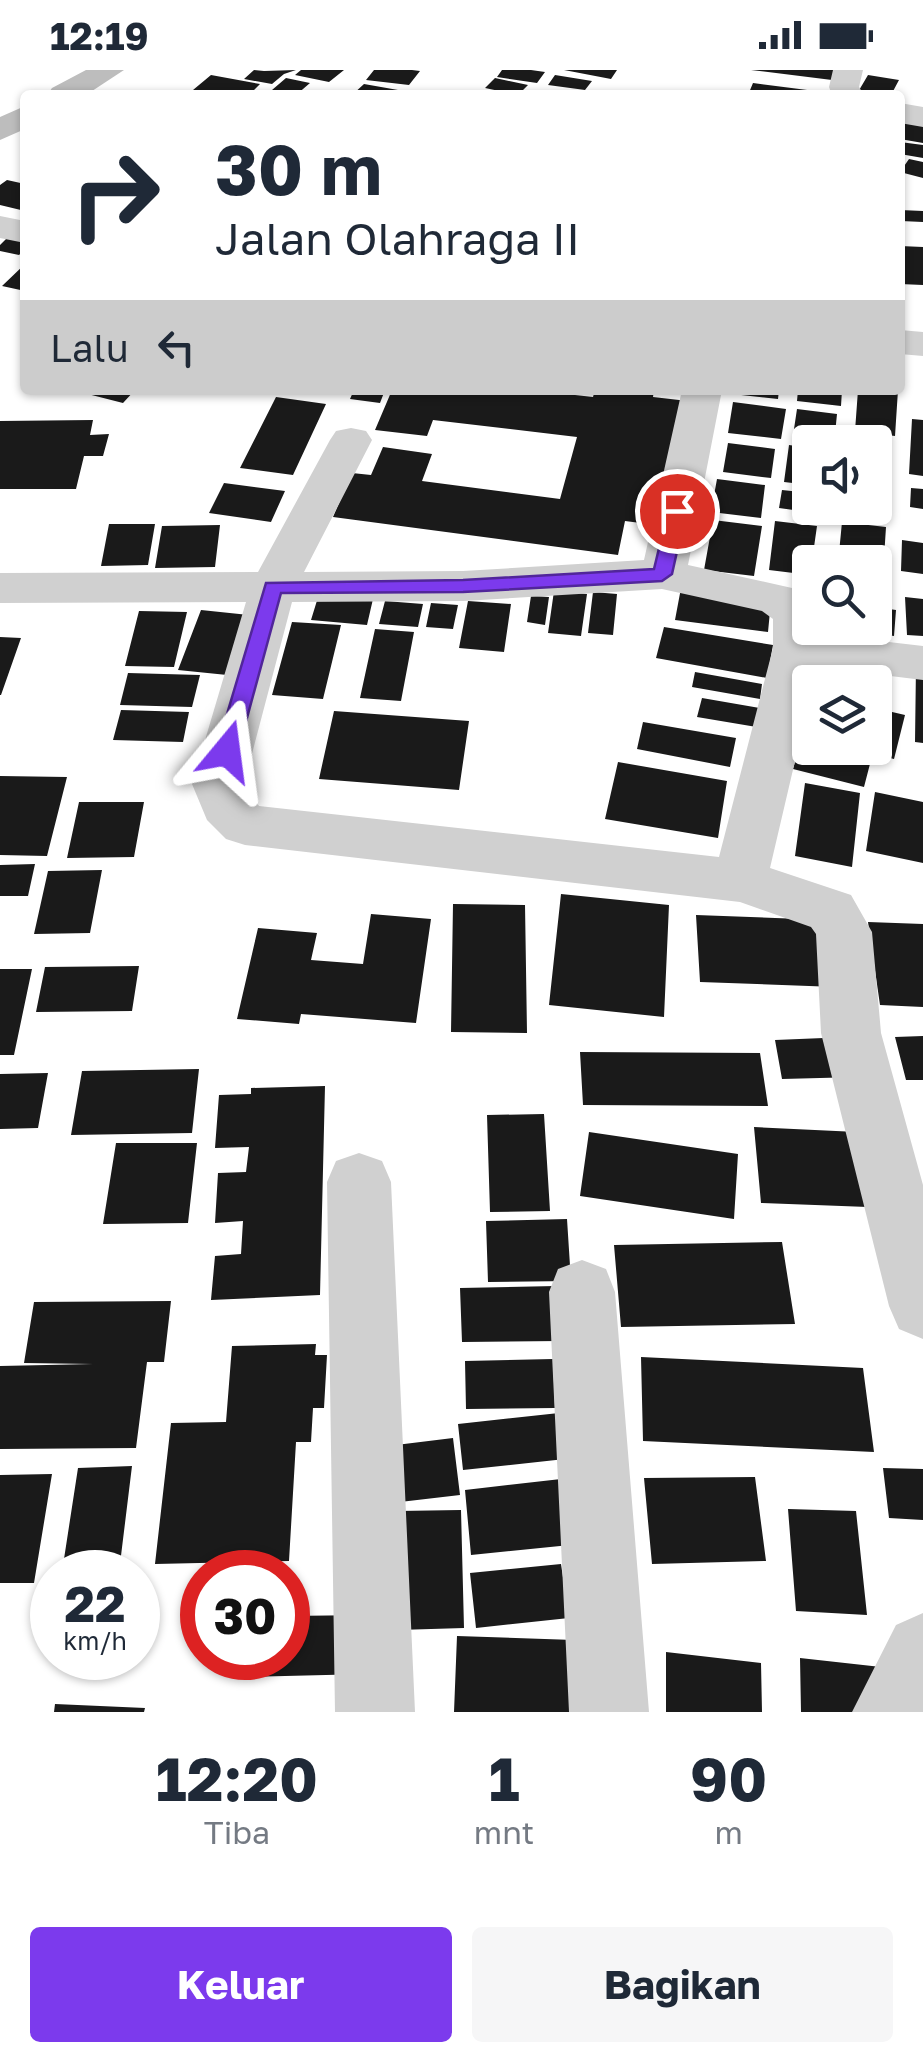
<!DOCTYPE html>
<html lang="id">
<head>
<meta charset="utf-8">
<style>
	:root { --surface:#fff; --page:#f6f6f7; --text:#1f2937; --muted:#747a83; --accent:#7c3aed }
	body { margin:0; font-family:"Golos Text",sans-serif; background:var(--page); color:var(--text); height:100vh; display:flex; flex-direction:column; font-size:38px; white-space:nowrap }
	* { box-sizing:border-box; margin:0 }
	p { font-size:32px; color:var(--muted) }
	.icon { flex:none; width:55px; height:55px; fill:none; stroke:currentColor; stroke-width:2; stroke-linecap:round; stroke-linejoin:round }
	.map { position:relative; height:1642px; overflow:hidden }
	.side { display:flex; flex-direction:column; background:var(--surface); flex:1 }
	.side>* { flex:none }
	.hud { position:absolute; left:20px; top:20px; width:885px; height:305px; border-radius:10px; box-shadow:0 2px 8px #0004; background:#fff; color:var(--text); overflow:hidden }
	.tools { position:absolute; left:792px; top:355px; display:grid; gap:20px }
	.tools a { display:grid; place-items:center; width:100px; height:100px; border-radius:10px; background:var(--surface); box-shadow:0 2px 8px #0004; font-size:50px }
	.speed { position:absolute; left:30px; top:1480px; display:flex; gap:20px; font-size:50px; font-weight:700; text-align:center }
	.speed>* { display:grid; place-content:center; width:130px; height:130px; border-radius:50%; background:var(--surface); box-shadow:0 2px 8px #0004; line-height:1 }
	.speed small { font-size:25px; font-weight:400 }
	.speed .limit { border:15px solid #d22; background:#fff; color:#111 }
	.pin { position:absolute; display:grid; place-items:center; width:85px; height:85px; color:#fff; margin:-42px; border:5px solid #fff; border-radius:50%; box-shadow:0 2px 10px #0007 }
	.me { position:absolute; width:110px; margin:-55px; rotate:16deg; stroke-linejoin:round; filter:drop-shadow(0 0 8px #0008) }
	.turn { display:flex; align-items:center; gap:35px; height:210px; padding:0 30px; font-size:45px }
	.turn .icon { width:130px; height:130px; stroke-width:2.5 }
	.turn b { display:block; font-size:70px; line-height:85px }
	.then { display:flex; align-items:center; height:95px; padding:0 30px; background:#0003; gap:20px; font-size:38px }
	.eta { display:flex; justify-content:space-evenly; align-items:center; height:170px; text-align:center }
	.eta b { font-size:60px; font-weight:700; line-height:70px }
	.button { display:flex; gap:20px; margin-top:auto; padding:20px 30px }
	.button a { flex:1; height:115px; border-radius:10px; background:var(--accent); color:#fff; font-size:40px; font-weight:700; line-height:115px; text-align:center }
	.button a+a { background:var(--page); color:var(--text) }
	.status { display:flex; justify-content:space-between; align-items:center; height:70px; padding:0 50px; background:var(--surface); direction:ltr }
	.status svg { height:28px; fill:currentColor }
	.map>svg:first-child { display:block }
</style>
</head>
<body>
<div class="status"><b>12:19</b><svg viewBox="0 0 49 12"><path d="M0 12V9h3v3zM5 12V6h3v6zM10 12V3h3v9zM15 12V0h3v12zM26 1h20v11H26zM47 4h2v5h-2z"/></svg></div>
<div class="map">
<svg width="923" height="1642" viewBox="0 0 923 1642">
	<rect width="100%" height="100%" fill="#fff"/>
	<path fill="#1a1a1a" d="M254,0L264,1L296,0L284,4L272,14L244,9Z
		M301,0H344L329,12L295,5Z
		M374,0H412L420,1L409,15L366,10Z
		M502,0H531L545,2L537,13L497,7Z
		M564,0H617L611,9Z
		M751,0H841L840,11Z
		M211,5L260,14L249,25H187Z
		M555,5L592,11L585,20L548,15Z
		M868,5L899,10L891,25L858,22Z
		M286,8L310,13L296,25L272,20Z
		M495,8L528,15L518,25L485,18Z
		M753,13L815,21L814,25H748Z
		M364,14L398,20L393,25H352Z
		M907,47L923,49V73L900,69Z
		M900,72L923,75V88L900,84Z
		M909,89L923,92V108L900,102Z
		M7,110L25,114V141L0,135V115Z
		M900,140L923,141V152L901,151Z
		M12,163L25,166V179L19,185L0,181V175Z
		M900,176L923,177V215L900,214Z
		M25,194V221L2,216Z
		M72,320H135L123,333Z
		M354,320H385L380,333L350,329Z
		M392,320H530L593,327L595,320H654L653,327L688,331L664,456L625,451L618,485L333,447L352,403L371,405L383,377L432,384L422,411L560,429L577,367L433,350L427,366L375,360Z
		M733,320H779L778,329L732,324Z
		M798,320H842L841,336L797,331Z
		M858,320H898L895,366L855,361Z
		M276,327L326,334L293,405L240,398Z
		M733,332L786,339L781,369L728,363Z
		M797,339L837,344L835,364L794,359Z
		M912,349L923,350V406L909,404Z
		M93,350L90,365L109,364L103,386H84L76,419H0V351Z
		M728,373L775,379L771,408L723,402Z
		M789,375L810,378V415L784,412Z
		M875,386L886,388L883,447L847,443V438H875Z
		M717,409L765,415L761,448L711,442Z
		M224,413L285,421L271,452L209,443Z
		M911,418L923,419V439L910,437Z
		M782,420L810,423V438H831L830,445L779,438Z
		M713,450L762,456L754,506L704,500Z
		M775,451L817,456L810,505L769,500Z
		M842,452L886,457L884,488L839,483Z
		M109,454H155L148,495L101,496Z
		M220,455L215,497L155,498L162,456Z
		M902,470L923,473V504L901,501Z
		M681,518L771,531L768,562L675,550Z
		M554,521L587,524L581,566L548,563Z
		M593,522L617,524L613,565L588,563Z
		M319,524L373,529L367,555L311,550Z
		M531,526L549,527L545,555L527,552Z
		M905,527L923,529V566L907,565Z
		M385,531L423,534L418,557L379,554Z
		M468,531L511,534L504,582L459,578Z
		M431,533L458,535L453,559L426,557Z
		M875,537L896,540L894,566L853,560L875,558Z
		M201,540L258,546L237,606L178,600Z
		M139,541L187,542L174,597L125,596Z
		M292,552L341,555L323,629L272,625Z
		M664,557L773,575L767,608L656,588Z
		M375,559L414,562L401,631L360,628Z
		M0,567L21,568L1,625H0Z
		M814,581L886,599L876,634L875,612H808Z
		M916,595L923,596V673L915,672Z
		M695,602L762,614L760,629L692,617Z
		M128,603L200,605L192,637L120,635Z
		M702,628L771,640L768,659L697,647Z
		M875,638L905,645L894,689L854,679L875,678Z
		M121,640L189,642L183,672L113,670Z
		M334,641L469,651L459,720L319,709Z
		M643,652L736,668L730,697L637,679Z
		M801,672L871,690L864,717L793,699Z
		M618,692L727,711L718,768L605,749Z
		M0,706L67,707L47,786L0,785Z
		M805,713L860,723L852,797L795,786Z
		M875,722L923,732V793L866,781Z
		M79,732H144L134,787L67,788Z
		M35,794L28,826H0V795Z
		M102,800L90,863L34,864L48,801Z
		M561,824L669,835L664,947L549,935Z
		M453,834L525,835L527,963L451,962Z
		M371,844L431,849L416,953L301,944L299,954L237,949L258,858L317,863L311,890L363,894Z
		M696,845L828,850L836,917L700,912Z
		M868,852L923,854V937L880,935Z
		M139,896L132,941L36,942L45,897Z
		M0,899H32L14,985H0Z
		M923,966V1010H906L895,967Z
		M848,967L858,1007L782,1009L775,970Z
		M580,982L760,983L768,1036L583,1035Z
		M199,999L192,1063L71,1065L82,1001Z
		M48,1003L38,1058L0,1059V1004Z
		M325,1016L320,1225L211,1230L215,1186L241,1184L243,1151L215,1153L218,1103L246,1102L249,1077L215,1078L219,1025L251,1024V1018Z
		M544,1044L550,1141L490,1142L487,1045Z
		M754,1057L857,1062L868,1137L761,1133Z
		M589,1062L738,1084L734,1149L580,1126Z
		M116,1073H197L188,1153L103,1154Z
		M567,1149L571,1211L488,1212L486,1151Z
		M782,1172L795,1254L621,1257L614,1175Z
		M556,1216L560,1271L462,1272L460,1218Z
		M171,1231L164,1292H147L136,1378L0,1379V1296L93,1294L24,1293L34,1232Z
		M316,1274L315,1285H327L324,1338H313L311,1372H296L289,1491L155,1494L171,1353L226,1352L232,1276Z
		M641,1287L863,1298L874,1382L643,1371Z
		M553,1289L555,1338L466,1339L465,1291Z
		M559,1343L565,1389L463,1400L458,1354Z
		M453,1368L460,1425L400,1432L396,1375Z
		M132,1396L119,1502H62L78,1398Z
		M883,1398L923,1399V1450L889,1448Z
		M52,1404L34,1513H0V1405Z
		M755,1407L766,1491L652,1494L644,1408Z
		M561,1409L570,1475L471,1485L465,1420Z
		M788,1439L856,1441L867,1545L796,1541Z
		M461,1440L464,1558L398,1560V1441Z
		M561,1494L569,1548L476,1558L470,1503Z
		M368,1545L367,1604L247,1607L248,1588H288V1546Z
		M457,1566L574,1570V1642H454Z
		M666,1582L761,1593L762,1642H666Z
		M800,1588L881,1597L884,1642H801Z
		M55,1634L145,1638L144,1642H54Z"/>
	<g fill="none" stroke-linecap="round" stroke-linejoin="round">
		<path fill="#d0d0d0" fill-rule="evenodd" d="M833,0H863L859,17L864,25H832L829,17Z
			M900,33L923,37V57L900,53Z
			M0,146L25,151V173L0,168Z
			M900,260L923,262V286L900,284Z
			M682,320H722L688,495L792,518L810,529V558H820V564L923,576V610L817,597L770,798L851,825L872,862L881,963L923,1115V1269L899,1259L889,1236L821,963L816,864L811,857L740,832L245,775L226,769L207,750L192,714L246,532L0,533V503L258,502L330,370L336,361L351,358L366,361L372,370L304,502L463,501L644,490ZM662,519L762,541L773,549V578L719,787L259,736L244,714L292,532L463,531Z
			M359,1083L382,1091L391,1112L415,1642H335L327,1112L336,1091Z
			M582,1190L606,1199L615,1222L649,1642H569L549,1222L558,1199Z
			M923,1543V1642H852L896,1555Z"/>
		<path fill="#bdbdbd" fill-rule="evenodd" d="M86,0H124L86,25H47L52,18Z
			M25,36V59L0,70V47Z"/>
	</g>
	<path fill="#7c3aed" stroke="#51269a" stroke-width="2.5" d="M677,435L686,441L672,504L662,511L463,522L281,523L238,681L227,689L216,681L266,513L463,510L654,499L668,441Z"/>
</svg>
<div class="tools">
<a><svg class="icon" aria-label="sound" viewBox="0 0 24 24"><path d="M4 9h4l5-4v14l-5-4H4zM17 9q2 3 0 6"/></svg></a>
<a><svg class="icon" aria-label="search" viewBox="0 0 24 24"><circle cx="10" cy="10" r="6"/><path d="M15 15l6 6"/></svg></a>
<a><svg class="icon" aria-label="layers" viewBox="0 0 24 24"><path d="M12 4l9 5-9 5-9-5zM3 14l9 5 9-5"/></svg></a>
</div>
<div class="speed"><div>22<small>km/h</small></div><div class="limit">30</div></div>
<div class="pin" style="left:677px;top:441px;background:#d93025"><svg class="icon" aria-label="arrive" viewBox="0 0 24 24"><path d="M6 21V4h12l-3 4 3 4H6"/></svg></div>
<svg class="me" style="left:227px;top:681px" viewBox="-20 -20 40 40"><path d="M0-17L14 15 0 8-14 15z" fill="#7c3aed" stroke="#fff" stroke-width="4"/></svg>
<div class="hud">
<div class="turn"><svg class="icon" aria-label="right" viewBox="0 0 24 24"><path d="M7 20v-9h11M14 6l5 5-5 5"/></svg><div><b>30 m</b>Jalan Olahraga II</div></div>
<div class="then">Lalu<svg class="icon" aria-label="left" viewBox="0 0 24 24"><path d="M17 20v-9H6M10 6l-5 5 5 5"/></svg></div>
</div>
</div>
<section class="side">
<div class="eta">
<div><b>12:20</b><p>Tiba</p></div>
<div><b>1</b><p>mnt</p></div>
<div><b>90</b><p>m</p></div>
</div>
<div class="button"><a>Keluar</a><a>Bagikan</a></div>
</section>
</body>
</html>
